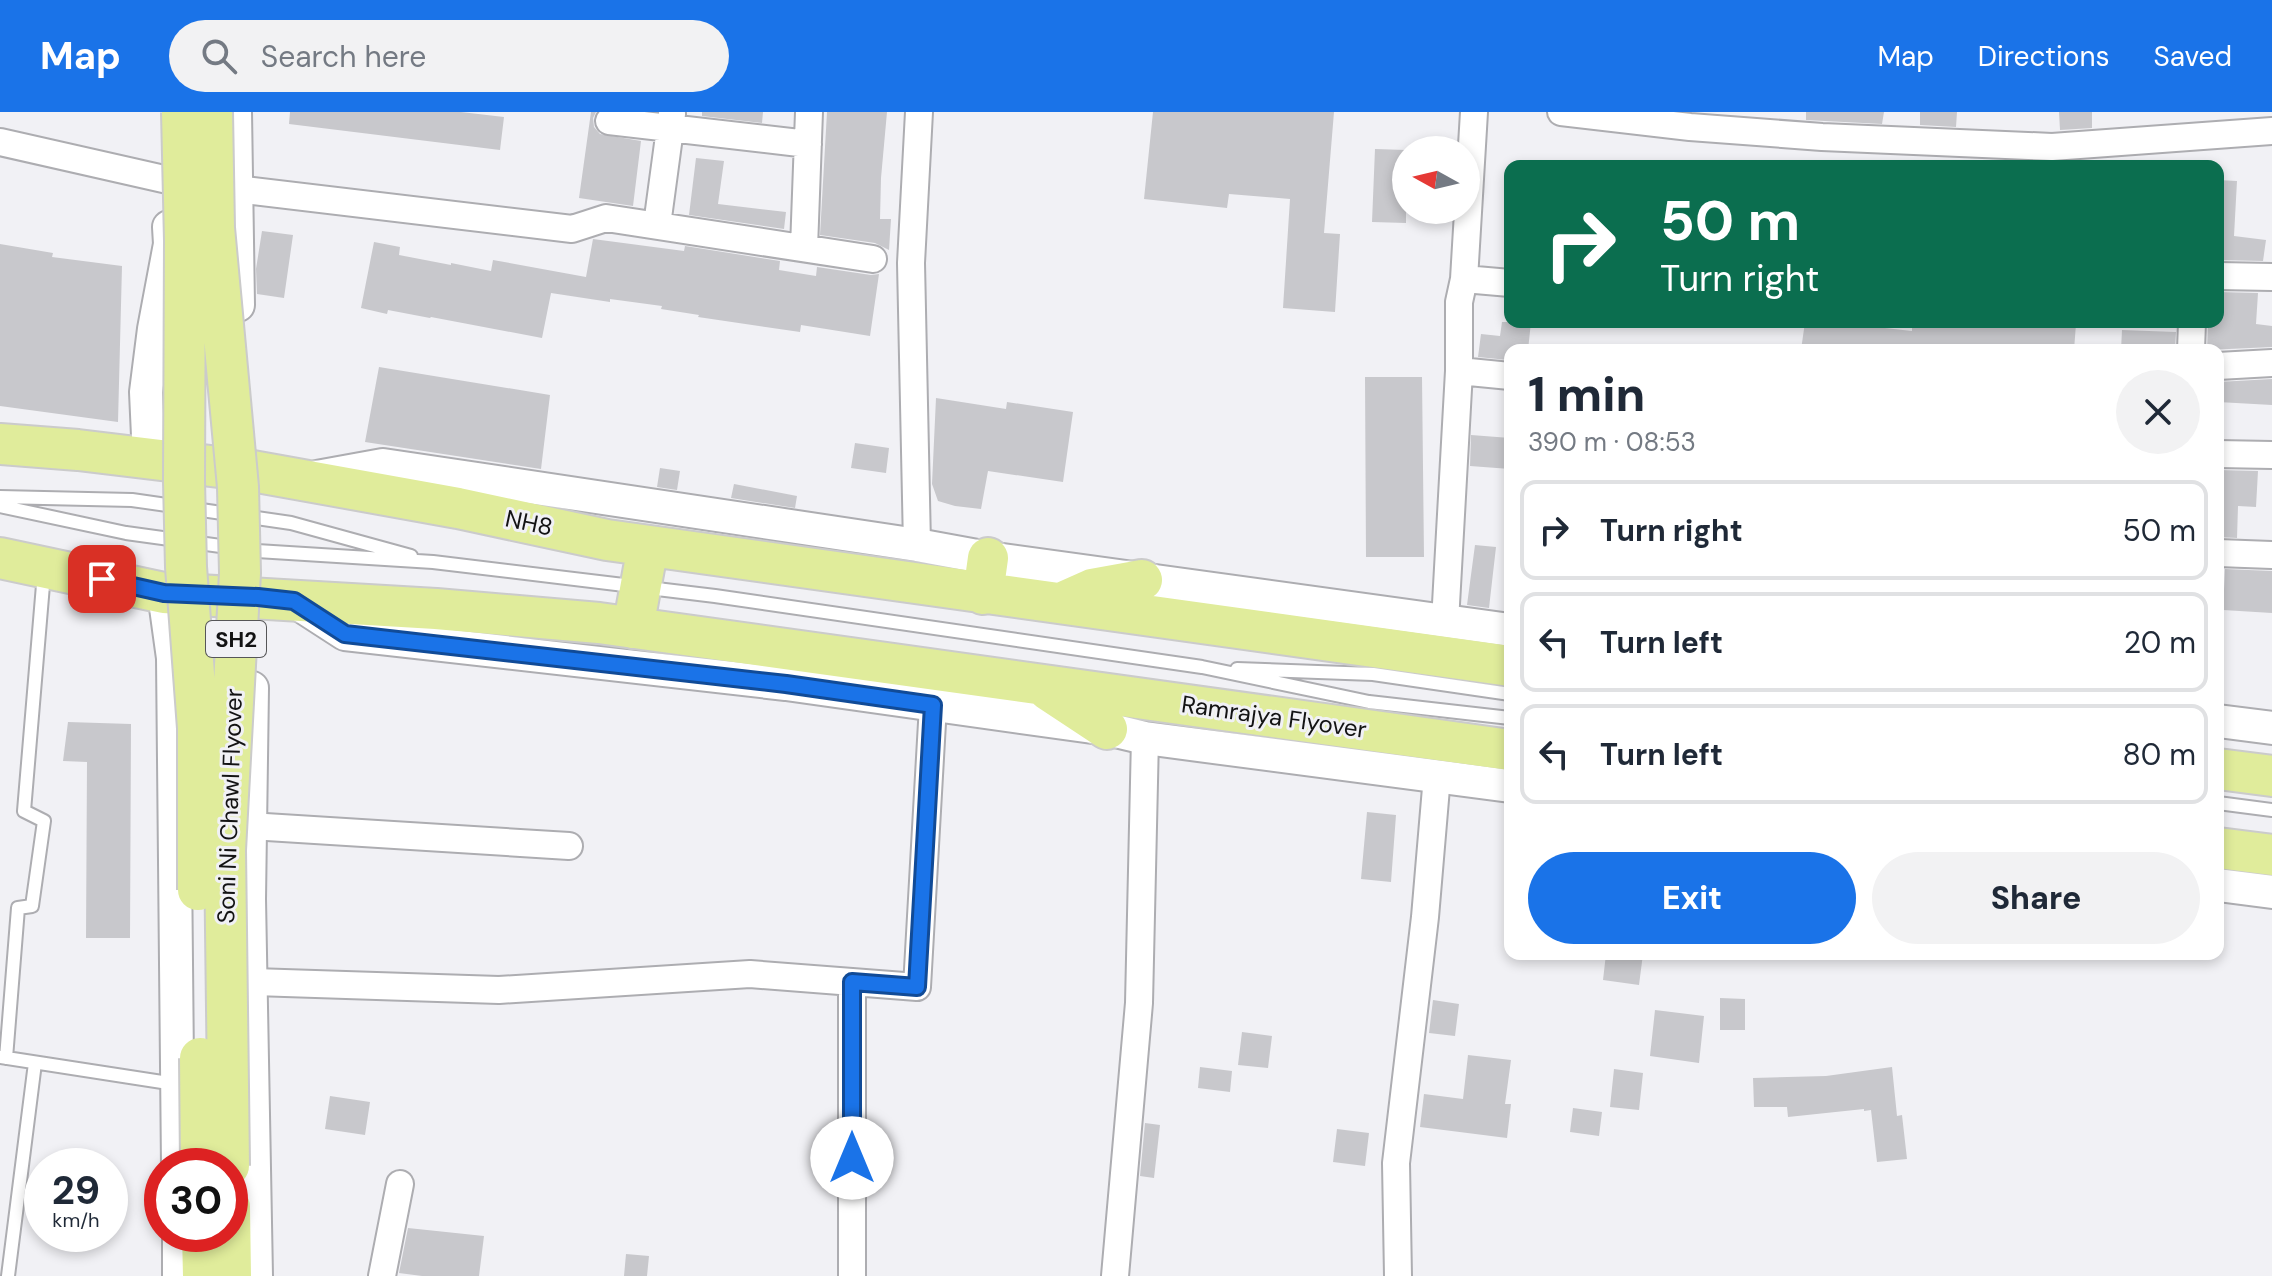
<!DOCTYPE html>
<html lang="en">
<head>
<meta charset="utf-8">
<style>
	:root { --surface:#fff; --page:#f2f2f3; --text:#1f2937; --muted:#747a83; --line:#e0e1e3; --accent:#1a73e8 }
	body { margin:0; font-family:"DM Sans",sans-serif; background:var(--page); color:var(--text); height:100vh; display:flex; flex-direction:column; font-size:30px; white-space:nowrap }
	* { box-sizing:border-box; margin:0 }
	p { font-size:26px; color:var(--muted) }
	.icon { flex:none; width:44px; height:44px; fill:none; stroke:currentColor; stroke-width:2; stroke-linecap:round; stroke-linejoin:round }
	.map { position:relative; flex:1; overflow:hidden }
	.side { position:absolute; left:1504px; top:232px; width:720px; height:616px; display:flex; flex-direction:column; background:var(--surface); border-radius:16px; box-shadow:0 4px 12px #0003 }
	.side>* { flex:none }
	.guide { position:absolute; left:1504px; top:48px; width:720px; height:168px; border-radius:16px; box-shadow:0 4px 12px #0003; background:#0b6e4f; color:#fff; overflow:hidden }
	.needle { width:52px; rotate:278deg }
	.fabs { position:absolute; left:1392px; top:24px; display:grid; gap:16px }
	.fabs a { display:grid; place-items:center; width:88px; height:88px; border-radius:50%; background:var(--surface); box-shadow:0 4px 12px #0003; font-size:40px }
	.speed { position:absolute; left:24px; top:1036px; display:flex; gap:16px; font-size:40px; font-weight:700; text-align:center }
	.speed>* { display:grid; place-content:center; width:104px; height:104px; border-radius:50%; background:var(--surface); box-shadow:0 4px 12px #0003; line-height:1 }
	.speed small { font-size:20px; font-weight:400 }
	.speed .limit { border:12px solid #d22; background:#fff; color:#111 }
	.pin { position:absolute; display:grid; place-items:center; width:68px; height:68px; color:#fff; margin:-34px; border-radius:16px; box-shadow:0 4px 12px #0006 }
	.me { position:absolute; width:88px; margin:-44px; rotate:0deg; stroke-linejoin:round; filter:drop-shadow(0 0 6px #0008) }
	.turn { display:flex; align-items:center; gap:28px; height:168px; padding:0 24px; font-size:36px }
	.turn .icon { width:104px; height:104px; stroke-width:2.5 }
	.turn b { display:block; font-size:56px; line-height:68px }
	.round { display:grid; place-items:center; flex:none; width:84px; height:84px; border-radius:42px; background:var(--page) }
	.overview { display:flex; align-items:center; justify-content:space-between; height:136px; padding:0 24px }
	h1 { font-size:48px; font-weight:800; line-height:60px }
	.cta { display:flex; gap:16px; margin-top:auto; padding:16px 24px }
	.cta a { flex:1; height:92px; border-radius:48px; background:var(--accent); color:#fff; font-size:32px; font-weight:800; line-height:92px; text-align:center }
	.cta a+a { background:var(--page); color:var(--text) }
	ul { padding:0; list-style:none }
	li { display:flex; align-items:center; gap:24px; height:100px; margin:0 16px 12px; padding:0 8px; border:4px solid var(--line); border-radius:16px }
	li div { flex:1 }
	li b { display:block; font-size:30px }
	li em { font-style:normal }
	header { display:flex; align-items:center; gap:48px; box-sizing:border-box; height:112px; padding:0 40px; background:var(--accent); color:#fff }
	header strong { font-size:38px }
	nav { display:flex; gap:44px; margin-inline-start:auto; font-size:28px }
	.search { width:560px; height:72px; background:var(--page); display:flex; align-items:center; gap:20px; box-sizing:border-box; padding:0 28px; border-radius:44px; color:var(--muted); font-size:30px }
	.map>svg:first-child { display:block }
</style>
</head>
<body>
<header>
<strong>Map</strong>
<div class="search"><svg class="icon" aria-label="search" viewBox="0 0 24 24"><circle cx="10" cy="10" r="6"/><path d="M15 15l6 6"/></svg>Search here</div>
<nav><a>Map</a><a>Directions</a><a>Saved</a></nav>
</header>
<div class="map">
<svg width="2272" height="1164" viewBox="0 0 2272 1164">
	<rect width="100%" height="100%" fill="#f1f1f5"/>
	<path fill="#c8c8cc" d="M290,0H461L504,5L500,38L289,12Z
		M591,0H596L593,6L594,15L600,22L641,29L633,94L579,86Z
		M702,0H763L762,11L702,4Z
		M827,0H887L881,66L880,107H891L889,138L875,131L820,123Z
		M1153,0H1334L1324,121L1340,122L1335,200L1283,196L1290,87L1229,82L1227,96L1144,87Z
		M1806,0H1884L1882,12L1806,8Z
		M1920,0H1957L1956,15L1920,13Z
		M2059,0H2092V16L2060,18Z
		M1375,37L1406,38V111L1372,110Z
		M696,46L724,49L718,92L786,100L784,117L689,103Z
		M2218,68L2237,69L2234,124L2266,128L2263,149L2218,148Z
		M262,119L293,123L284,186L257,182L256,157Z
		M593,127L684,139L685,134L780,149L779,158L816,164L817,155L871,163L879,162L870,224L801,213L800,220L698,205L699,203L661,197L662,194L610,187V190L551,181L542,226L431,205L430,206L388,198L387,202L361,196L374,130L400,135L399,143L451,153V151L491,159L493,148L586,165Z
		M0,132L53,141L52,145L122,154L118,310L0,294Z
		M2218,180L2258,181L2256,212L2272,214V235L2207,238L2208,211L2218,212Z
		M1502,210H1531L1528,238H1509L1508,248L1478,245L1481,222L1500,224Z
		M1805,210H1831L1912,219V210L2076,212L2074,238H1801Z
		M2122,218L2176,220L2175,238H2121Z
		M379,255L550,283L541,357L365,330Z
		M1365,265H1422L1424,445H1366Z
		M2272,267V293L2218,290V270Z
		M936,286L1006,297L1007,290L1073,300L1063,370L988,359L981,397L955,394L938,389L932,372Z
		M1471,323L1510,326V357L1470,354Z
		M855,331L889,336L886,361L851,356Z
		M660,356L680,359L677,378L657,375Z
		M2218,358L2258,359L2256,395L2238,394L2237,426L2218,425Z
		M734,372L797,384L795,396L731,386Z
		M1475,433L1496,435L1489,496L1467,493Z
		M2225,457L2272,459V501L2223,498Z
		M68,610L131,612L130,826H86L87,650L63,649Z
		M1367,700L1396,703L1391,770L1361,767Z
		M1606,842H1643L1639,873L1603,868Z
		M1720,886L1745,887V918H1720Z
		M1433,888L1459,892L1455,924L1429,921Z
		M1655,898L1704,904L1699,951L1650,944Z
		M1242,920L1272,924L1268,956L1238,953Z
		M1468,943L1511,948L1505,992H1511L1507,1026L1420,1015L1424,982L1463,987Z
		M1200,955L1232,959L1230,980L1198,976Z
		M1892,955L1897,1004L1902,1003L1907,1047L1877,1050L1871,998L1864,999V997L1788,1005L1787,995H1754L1753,966L1826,964Z
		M1614,957L1643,961L1639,998L1610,995Z
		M330,984L370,990L365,1023L325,1017Z
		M1573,996L1602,1000L1599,1024L1570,1020Z
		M1145,1011L1160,1013L1154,1066L1140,1064Z
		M1337,1017L1369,1021L1365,1054L1333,1050Z
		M408,1116L484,1124L479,1164H422L399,1161Z
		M626,1142L649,1144L647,1164H624Z"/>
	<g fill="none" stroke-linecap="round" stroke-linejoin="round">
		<defs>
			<path id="service" d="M0,385L132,388L291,411L411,444
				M0,394L126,421L257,439L433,450L715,484L1202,555L1369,590L1510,606
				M1237,557L1373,562L1510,582
				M2218,691L2272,698
				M0,945L175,972
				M6,946L18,796L32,794L44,709L24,699L44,461
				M8,1164L35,951"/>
			<path id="minor" d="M1561,0L1690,15L1822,25L2052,35L2272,19
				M609,9L808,32
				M0,30L168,68
				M236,77L572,117L606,106L873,147
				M657,113L672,2
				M804,136L809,0
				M2218,164L2272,165
				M1464,167L1510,171
				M2191,238L2192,210
				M2218,254L2272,251
				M1459,259L1510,264
				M2218,342L2272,343
				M917,433L911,151L919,0
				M2218,441L2272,443
				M1445,510L1459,259V190L1464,167L1474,0
				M250,714L569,734
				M251,870L499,878L750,862L917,875L933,593
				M852,870V1164
				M382,1164L400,1072
				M1115,1164L1139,891L1145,626
				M1398,1164L1396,1051L1425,805L1437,664"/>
			<path id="tertiary" d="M235,0L238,193
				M149,346L146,280L154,217L170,132L169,115
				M317,365L383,353L917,433L988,446L1510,518
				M164,481L173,546L178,1054
				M294,489L345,522L786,572L1107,617L1145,626L1510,674
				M252,576L249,787L256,1164
				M2218,609L2272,616
				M2218,773L2272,780
				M179,1122V1164"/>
			<path id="primary" d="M0,332L78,338L252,359L458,396L607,428L1510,554
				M0,446L164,481L436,497L599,511L1510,638
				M983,482L988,446
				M1065,489L1092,477L1142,468
				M633,516L648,434
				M1048,578L1107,617
				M2218,657L2272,664
				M2218,736L2272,743
				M230,1095L231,1164
				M202,1122L203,1164"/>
		</defs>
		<use href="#service" stroke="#adadb1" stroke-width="16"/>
		<use href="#minor" stroke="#adadb1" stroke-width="30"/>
		<use href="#tertiary" stroke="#adadb1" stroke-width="36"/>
		<use href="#primary" stroke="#cbcbcb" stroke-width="44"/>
		<use href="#service" stroke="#fff" stroke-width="12"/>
		<use href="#minor" stroke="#fff" stroke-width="26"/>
		<use href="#tertiary" stroke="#fff" stroke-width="32"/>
		<use href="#primary" stroke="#e0ec9b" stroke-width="40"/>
		<defs>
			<path id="primary-bridge" d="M182,0L185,129L184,369L186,455L198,616V778
				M212,0L214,116L238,375L240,461L225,738L229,1054
				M200,946L201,1054"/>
		</defs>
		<use href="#primary-bridge" stroke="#cbcbcb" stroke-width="44" stroke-linecap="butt"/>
		<use href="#primary-bridge" stroke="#e0ec9b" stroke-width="40"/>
	</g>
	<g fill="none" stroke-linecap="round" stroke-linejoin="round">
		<defs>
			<path id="route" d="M102,467L164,481L258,485L294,489L345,522L786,572L933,593L917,875L852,870V1046"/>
		</defs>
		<use href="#route" stroke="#114b97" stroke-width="20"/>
		<use href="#route" stroke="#1a73e8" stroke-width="14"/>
	</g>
	<g text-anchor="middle" stroke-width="6" stroke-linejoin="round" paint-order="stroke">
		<rect fill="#f1f1f5" stroke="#565658" stroke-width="2" x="206" y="509" width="60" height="36" rx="6"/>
		<g font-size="22" font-weight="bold" fill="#131314">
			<text x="236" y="535">SH2</text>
		</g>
		<g font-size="24" fill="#131314" stroke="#f1f1f5">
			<text transform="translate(529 411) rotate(12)" y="8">NH8</text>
			<text transform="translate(1274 605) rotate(8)" y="8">Ramrajya Flyover</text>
			<text transform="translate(230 694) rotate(-88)" y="8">Soni Ni Chawl Flyover</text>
		</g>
	</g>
</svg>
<div class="fabs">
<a><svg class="needle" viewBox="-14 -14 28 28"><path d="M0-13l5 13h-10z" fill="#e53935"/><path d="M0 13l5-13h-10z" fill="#747a83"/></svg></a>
</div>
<div class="speed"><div>29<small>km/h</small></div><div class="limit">30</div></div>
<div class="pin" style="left:102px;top:467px;background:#d93025"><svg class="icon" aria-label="arrive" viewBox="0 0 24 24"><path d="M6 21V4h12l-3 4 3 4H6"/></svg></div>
<svg class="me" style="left:852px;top:1046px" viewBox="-20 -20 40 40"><circle r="19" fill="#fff"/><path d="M0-13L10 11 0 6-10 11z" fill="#1a73e8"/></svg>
<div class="guide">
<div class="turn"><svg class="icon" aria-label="right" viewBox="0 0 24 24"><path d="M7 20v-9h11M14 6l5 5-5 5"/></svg><div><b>50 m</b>Turn right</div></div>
</div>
<section class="side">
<div class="overview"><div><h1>1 min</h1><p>390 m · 08:53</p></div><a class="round"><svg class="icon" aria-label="close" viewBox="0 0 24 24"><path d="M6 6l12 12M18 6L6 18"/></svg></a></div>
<ul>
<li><svg class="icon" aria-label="right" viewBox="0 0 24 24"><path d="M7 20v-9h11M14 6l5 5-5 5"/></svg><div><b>Turn right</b></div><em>50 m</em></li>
<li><svg class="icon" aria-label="left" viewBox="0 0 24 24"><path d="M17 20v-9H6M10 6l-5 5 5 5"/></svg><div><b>Turn left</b></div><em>20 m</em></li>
<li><svg class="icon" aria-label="left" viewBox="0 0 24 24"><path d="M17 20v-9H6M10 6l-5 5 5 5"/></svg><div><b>Turn left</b></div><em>80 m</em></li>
</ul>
<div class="cta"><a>Exit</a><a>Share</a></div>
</section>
</div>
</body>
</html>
